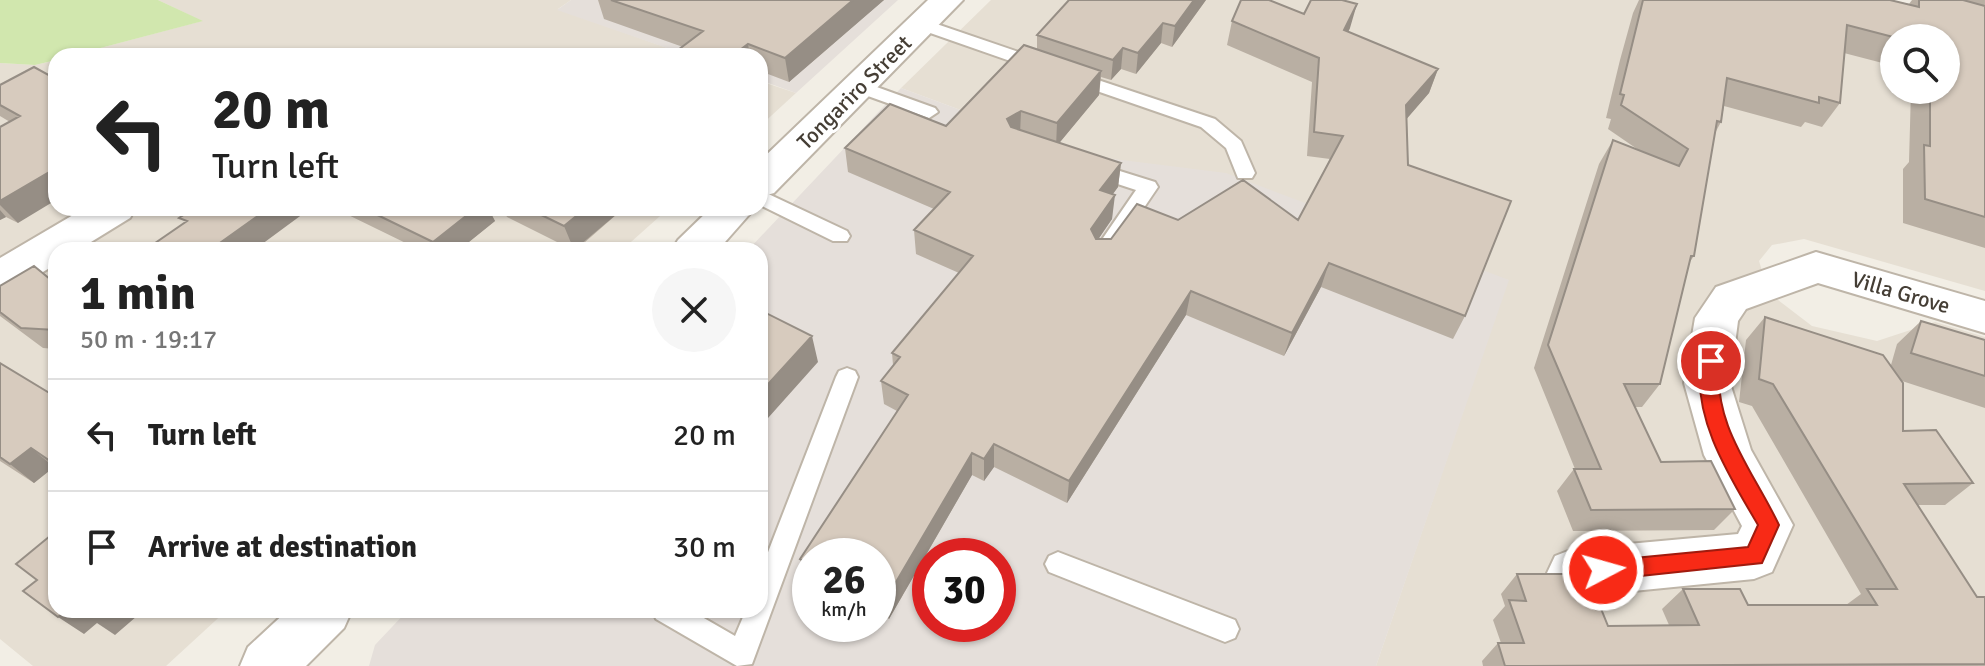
<!DOCTYPE html>
<html lang="en">
<head>
<meta charset="utf-8">
<style>
	:root { --surface:#fff; --page:#f6f6f6; --text:#222; --muted:#767676; --line:#e0e0e0 }
	body { margin:0; font-family:Signika,sans-serif; background:var(--page); color:var(--text); height:100vh; display:flex; flex-direction:column; font-size:30px; white-space:nowrap }
	* { box-sizing:border-box; margin:0 }
	p { font-size:26px; color:var(--muted) }
	.icon { flex:none; width:44px; height:44px; fill:none; stroke:currentColor; stroke-width:2; stroke-linecap:round; stroke-linejoin:round }
	.map { position:relative; flex:1; overflow:hidden }
	.side { position:absolute; left:48px; top:242px; width:720px; height:376px; display:flex; flex-direction:column; background:var(--surface); border-radius:24px; box-shadow:0 2px 6px #0004 }
	.side>* { flex:none }
	.top-card { position:absolute; left:48px; top:48px; width:720px; height:168px; border-radius:24px; box-shadow:0 2px 6px #0004; background:#fff; color:var(--text); overflow:hidden }
	.buttons { position:absolute; left:1880px; top:24px; display:grid; gap:16px }
	.buttons a { display:grid; place-items:center; width:80px; height:80px; border-radius:50%; background:var(--surface); box-shadow:0 2px 6px #0004; font-size:40px }
	.speed { position:absolute; left:792px; top:538px; display:flex; gap:16px; font-size:40px; font-weight:700; text-align:center }
	.speed>* { display:grid; place-content:center; width:104px; height:104px; border-radius:50%; background:var(--surface); box-shadow:0 2px 6px #0004; line-height:1 }
	.speed small { font-size:20px; font-weight:400 }
	.speed .limit { border:12px solid #d22; background:#fff; color:#111 }
	.pin { position:absolute; display:grid; place-items:center; width:68px; height:68px; color:#fff; margin:-34px; border:4px solid #fff; border-radius:50%; box-shadow:0 2px 8px #0007 }
	.me { position:absolute; width:88px; margin:-44px; rotate:84deg; stroke-linejoin:round; filter:drop-shadow(0 0 6px #0008) }
	.turn { display:flex; align-items:center; gap:28px; height:168px; padding:0 32px; font-size:36px }
	.turn .icon { width:104px; height:104px; stroke-width:2.5 }
	.turn b { display:block; font-size:56px; line-height:68px }
	.round { display:grid; place-items:center; flex:none; width:84px; height:84px; border-radius:42px; background:var(--page) }
	.headline { display:flex; align-items:center; justify-content:space-between; height:136px; padding:0 32px }
	h1 { font-size:48px; font-weight:800; line-height:60px }
	ul { padding:0; list-style:none }
	li { display:flex; align-items:center; gap:24px; height:112px; padding:0 32px; border-top:2px solid var(--line) }
	li div { flex:1 }
	li b { display:block; font-size:30px }
	li em { font-style:normal }
	.map>svg:first-child { display:block }
</style>
</head>
<body>
<div class="map">
<svg width="1985" height="666" viewBox="0 0 1985 666">
	<rect width="100%" height="100%" fill="#f2eee5"/>
	<path fill="#e6dfd3" fill-rule="evenodd" d="M158,0H571L558,9L690,56H70L202,21Z
		M991,0H1832L1985,39V291L1804,239L1772,245L1759,261L1769,293L1812,326L1877,341L1935,322L1985,337V666H1376L1508,280L1082,155L901,88ZM1894,38H1946V90H1894Z
		M56,60V208H94L0,265V63L35,65Z
		M760,81L796,93L760,126Z
		M150,208H669L622,250H70Z
		M56,259V610H227L166,666H33L0,639V296Z"/>
	<path fill="#e5dfda" fill-rule="evenodd" d="M571,0H898L796,93L760,80V56H690L557,10Z
		M901,88L1082,155L1226,173L1509,280L1376,666H369L375,645L408,610H760V250H748ZM810,556H878V624H810ZM930,556H998V624H930Z"/>
	<path fill="#d1e7ae" d="M0,0H158L203,21L70,56H56V60L35,65L0,63Z"/>
	<g fill="none" stroke-linecap="round" stroke-linejoin="round">
		<defs>
			<path id="lane" d="M922,19L1048,62L1051,66L1048,70H1036L916,28L914,24Z
				M1074,72L1215,119L1241,141L1255,173L1252,178H1238L1226,148L1201,127L1068,81L1065,77Z
				M860,81L935,108L938,112L929,118L854,91L851,87Z
				M1091,162L1155,182L1158,187L1118,246H1104L1101,241L1136,190L1084,173L1081,168Z
				M760,190L847,231L850,236L847,241H833L760,205Z
				M847,368L855,371L858,377L752,664L737,666L656,619L652,610H690L735,636L746,610H760V573L836,377L839,371Z
				M1058,552L1235,620L1239,629L1235,638L1225,642L1049,572L1045,564L1049,556Z"/>
			<path id="street" d="M928,0H963L774,193L760,197V161Z
				M85,208H136L130,218L78,250H56V264L15,289L0,293V258Z
				M711,208H755L718,250H672L678,240Z
				M1816,252L1985,301V333L1818,283L1746,309L1738,321L1730,383L1751,450L1793,525L1772,572L1754,579L1573,597L1555,590L1547,573L1555,556L1573,549L1738,534L1742,526L1704,455L1684,383L1695,318L1716,287Z
				M288,610H352L344,628L306,666H240L248,647Z"/>
		</defs>
		<use href="#lane" stroke="#beb5a8" stroke-width="4"/>
		<use href="#street" stroke="#beb5a8" stroke-width="4"/>
		<use href="#lane" fill="#fff" fill-rule="evenodd"/>
		<use href="#street" fill="#fff" fill-rule="evenodd"/>
	</g>
	<path fill="#b9afa3" d="M598,0H884L789,82L760,71V56H670L683,47L604,19Z
		M1069,0H1206L1172,47L1161,43L1136,74L1121,69L1111,80L1101,77L1099,95L1059,143L1121,163L1118,187L1113,194L1112,219L1098,239H1111L1178,220H1298L1330,159L1307,156L1312,82L1227,45L1232,21L1304,14L1350,28L1348,32L1438,69L1429,93L1407,118L1408,165L1465,316L1453,339L1321,287L1284,356L1186,315L1067,503L994,467L984,481L972,475L889,619L878,614V556H810V582L806,580L800,559L897,411L884,404L881,381L893,365L892,353L959,273L916,254L914,230L934,209L848,172L845,148L946,126L1037,49V35Z
		M1639,0H1890L1909,4L1912,0H1985V248L1903,223V169L1909,162L1911,90H1946V38H1894V66L1844,53L1840,103L1822,127L1805,122L1801,127L1724,106L1721,122L1715,133L1694,256L1689,263L1660,384L1642,407H1635L1661,462L1735,509L1714,530L1573,531L1557,491L1574,469H1575L1534,368L1599,164L1613,140L1640,151L1608,129L1611,119L1606,118L1620,60L1633,13Z
		M34,67L18,223L6,217L0,220V127L10,122L0,116V85Z
		M334,208H488L495,221L459,250H420Z
		M502,208H624L576,250H573L507,217Z
		M56,284V349L43,348L0,316V286Z
		M1765,317L1891,365L1897,344L1921,321L1985,340V408L1902,381L1903,431L1973,483L1945,505H1917L1977,597H1985V666H1483L1482,661L1498,643H1501L1493,620L1505,606L1501,594L1517,574L1608,626L1669,625L1662,609L1683,589L1748,605H1846L1861,594L1752,406L1739,402L1746,340Z
		M0,363L56,397V468L54,467L34,483L0,461Z"/>
	<path fill="#968e85" d="M853,0H884L789,82L785,58Z
		M1194,0H1206L1172,47L1175,26Z
		M1357,4L1350,28L1337,54L1344,30Z
		M1163,23L1161,43L1136,74L1138,53Z
		M748,44L750,56H732Z
		M1123,48L1121,69L1111,80L1113,60Z
		M1438,69L1429,93L1398,129L1406,105Z
		M1101,71L1099,95L1056,147L1057,123Z
		M1021,111L1020,135L1007,143V119Z
		M1121,163L1118,187L1098,214L1100,190Z
		M56,168V200L18,223L0,205V201Z
		M1115,195L1112,219L1089,253L1091,229Z
		M269,208H311L254,250H210Z
		M476,208H488L495,221L459,250H437L433,242Z
		M586,208H624L574,250L564,226Z
		M0,210L6,217L0,220Z
		M1329,263L1321,287L1284,356L1292,333Z
		M1191,291L1186,315L1067,503L1069,481Z
		M812,336L818,362L760,427V393Z
		M994,444V467L984,481V459Z
		M31,448L54,467L34,483L10,464Z
		M972,453V475L889,619L886,599Z
		M67,610H144L115,635L97,623L84,634L58,617Z"/>
	<path fill="#d7cbbe" stroke="#968e85" stroke-width="2" d="M611,0H853L785,58L748,44L732,56H670L703,31Z
		M1069,0H1194L1175,26L1163,23L1138,53L1123,48L1113,60L1037,35Z
		M1241,0H1269L1304,14L1311,0H1342L1357,4L1344,30L1438,69L1406,105L1408,165L1511,201L1465,316L1329,263L1292,333L1191,291L1069,481L994,444L984,459L972,453L886,599L878,595V556H810V564L800,559L908,395L881,381L900,357L892,353L973,256L914,230L950,192L845,148L890,104L946,126L1024,45L1101,71L1057,123L1021,111L1007,119L1011,127L1121,163L1100,190L1115,195L1091,229L1096,239H1111L1137,204L1178,220L1243,180L1298,220L1343,136L1314,132L1319,58L1232,21Z
		M1643,0H1890L1919,7V0H1963L1985,6V217L1925,199L1924,145L1930,146V90H1946V38H1897L1847,25L1840,103L1819,97V103L1727,78L1721,122L1717,121L1694,256H1691L1660,384H1624L1661,462L1711,461L1735,509L1591,510L1574,469H1601L1548,345L1613,140L1679,166L1688,149L1621,105L1624,95L1620,94Z
		M34,67L56,79V168L0,201V127L20,116L0,105V85Z
		M194,208H269L210,250H145L187,221L179,218Z
		M363,208H476L433,242Z
		M527,208H586L564,226Z
		M34,266L56,284V330L21,328L0,312V286Z
		M760,310L812,336L760,393Z
		M1765,317L1883,355L1903,383V431L1936,430L1973,483L1904,484L1977,597H1985V664L1505,666L1498,643H1524L1509,600L1526,601L1517,574H1574L1589,579L1608,626L1699,625L1683,589H1740L1748,605H1877L1867,589H1897L1773,384L1759,379Z
		M1921,321L1985,340V376L1911,353Z
		M0,363L56,397V465L31,448L10,464L0,457Z
		M56,531V610H67L58,617L23,591L37,580L16,564Z
		M80,610H100L91,618Z"/>
	<path fill="#f82a16" stroke="#a11b0e" stroke-width="2" d="M1711,354L1720,361C1711,423 1754,472 1779,525L1762,563L1603,580L1596,577L1593,570L1596,563L1603,561L1748,547L1758,525C1730,477 1692,419 1701,361Z"/>
	<g text-anchor="middle" stroke-width="6" stroke-linejoin="round" paint-order="stroke">
		<g font-size="22" fill="#453e35" stroke="#fff">
			<text transform="translate(854 92) rotate(-45)" y="8">Tongariro Street</text>
			<text transform="translate(1901 292) rotate(16)" y="8">Villa Grove</text>
		</g>
	</g>
</svg>
<div class="buttons">
<a><svg class="icon" aria-label="search" viewBox="0 0 24 24"><circle cx="10" cy="10" r="6"/><path d="M15 15l6 6"/></svg></a>
</div>
<div class="speed"><div>26<small>km/h</small></div><div class="limit">30</div></div>
<div class="pin" style="left:1711px;top:361px;background:#d93025"><svg class="icon" aria-label="arrive" viewBox="0 0 24 24"><path d="M6 21V4h12l-3 4 3 4H6"/></svg></div>
<svg class="me" style="left:1603px;top:570px" viewBox="-20 -20 40 40"><circle r="17" fill="#f82a16" stroke="#fff" stroke-width="3"/><path d="M0-11L8 9 0 5-8 9z" fill="#fff"/></svg>
<div class="top-card">
<div class="turn"><svg class="icon" aria-label="left" viewBox="0 0 24 24"><path d="M17 20v-9H6M10 6l-5 5 5 5"/></svg><div><b>20 m</b>Turn left</div></div>
</div>
<section class="side">
<div class="headline"><div><h1>1 min</h1><p>50 m · 19:17</p></div><a class="round"><svg class="icon" aria-label="close" viewBox="0 0 24 24"><path d="M6 6l12 12M18 6L6 18"/></svg></a></div>
<ul>
<li><svg class="icon" aria-label="left" viewBox="0 0 24 24"><path d="M17 20v-9H6M10 6l-5 5 5 5"/></svg><div><b>Turn left</b></div><em>20 m</em></li>
<li><svg class="icon" aria-label="arrive" viewBox="0 0 24 24"><path d="M6 21V4h12l-3 4 3 4H6"/></svg><div><b>Arrive at destination</b></div><em>30 m</em></li>
</ul>
</section>
</div>
</body>
</html>
